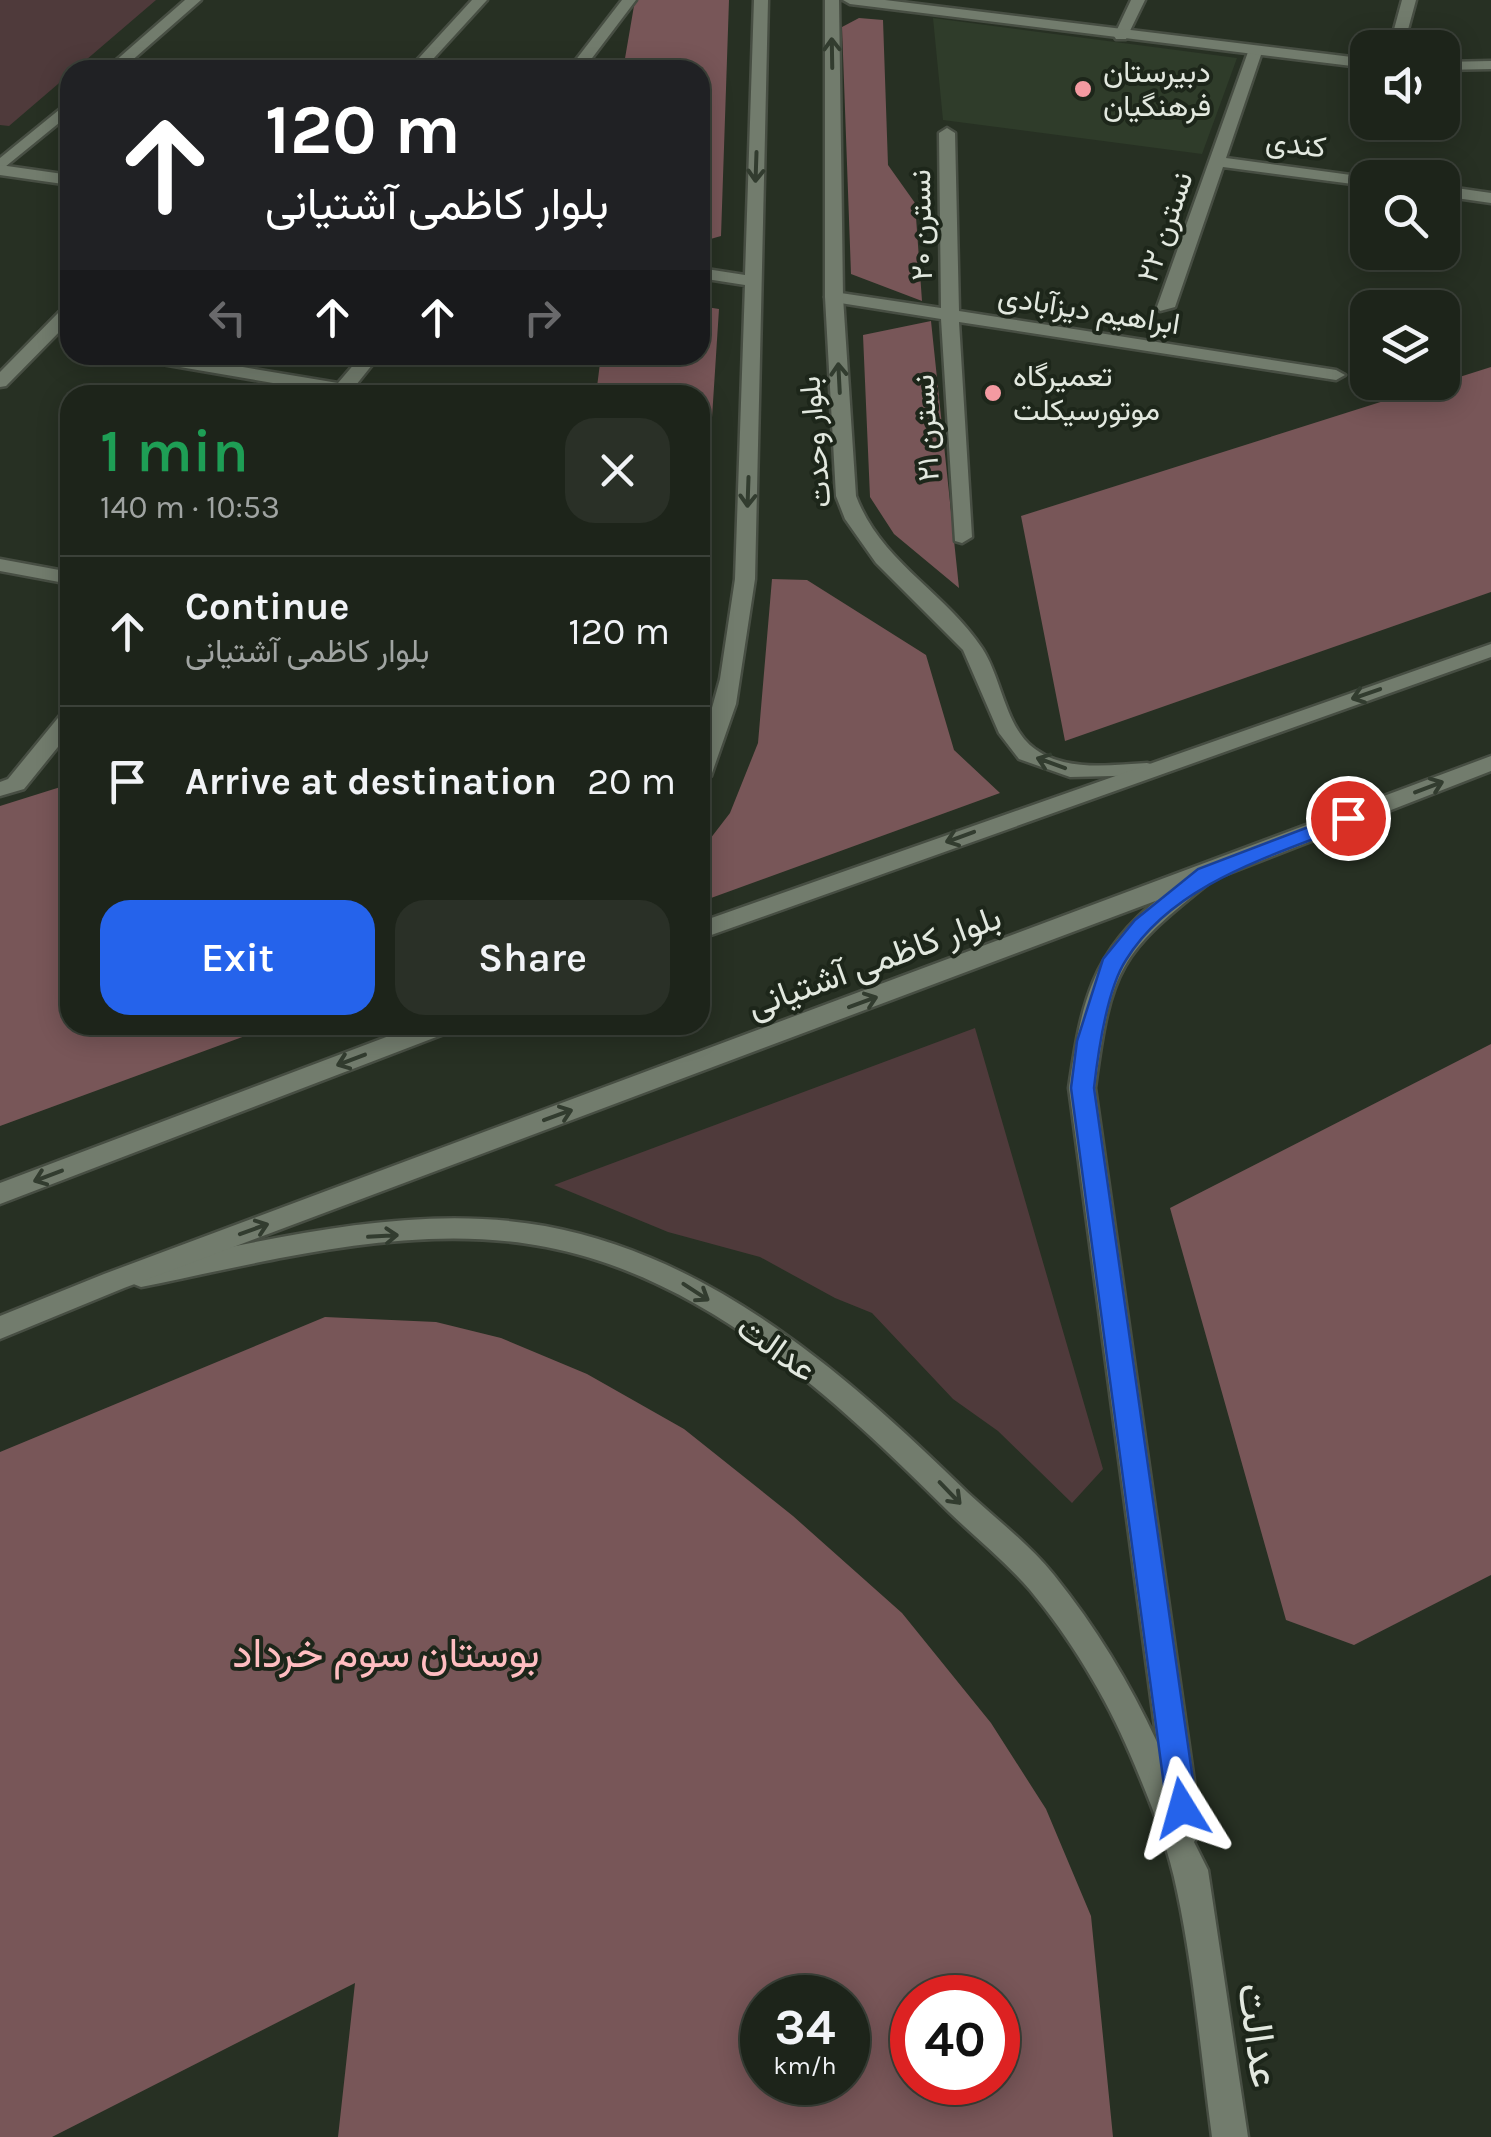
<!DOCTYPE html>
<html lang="en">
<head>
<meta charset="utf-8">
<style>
	:root { --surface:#1d241a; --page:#2a3027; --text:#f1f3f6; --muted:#a0a4a2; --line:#3b4139; --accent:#2563eb }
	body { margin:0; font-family:Karla,Vazirmatn,sans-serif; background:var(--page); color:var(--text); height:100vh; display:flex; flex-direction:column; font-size:38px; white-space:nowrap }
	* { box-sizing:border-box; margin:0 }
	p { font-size:32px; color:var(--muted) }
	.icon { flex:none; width:55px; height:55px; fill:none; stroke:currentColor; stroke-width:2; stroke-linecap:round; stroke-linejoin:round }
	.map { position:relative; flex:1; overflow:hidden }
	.sheet { position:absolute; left:60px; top:385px; width:650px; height:650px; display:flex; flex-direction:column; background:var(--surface); border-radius:30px; box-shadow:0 5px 25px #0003,0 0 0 2px var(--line) }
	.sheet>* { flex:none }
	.top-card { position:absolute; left:60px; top:60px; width:650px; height:305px; border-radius:30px; box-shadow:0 5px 25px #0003,0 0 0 2px var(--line); background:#202124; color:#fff; overflow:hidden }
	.buttons { position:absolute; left:1350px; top:30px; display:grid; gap:20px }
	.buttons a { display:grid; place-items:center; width:110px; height:110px; border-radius:20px; background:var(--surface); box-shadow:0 5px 25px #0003,0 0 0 2px var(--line); font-size:50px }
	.speed { position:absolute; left:740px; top:1975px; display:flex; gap:20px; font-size:50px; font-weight:700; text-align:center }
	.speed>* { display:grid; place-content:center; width:130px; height:130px; border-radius:50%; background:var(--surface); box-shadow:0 5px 25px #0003,0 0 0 2px var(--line); line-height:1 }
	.speed small { font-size:25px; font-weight:400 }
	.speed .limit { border:15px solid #d22; background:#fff; color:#111 }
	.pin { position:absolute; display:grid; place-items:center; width:85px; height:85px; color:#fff; margin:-42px; border:5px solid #fff; border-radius:50%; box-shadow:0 2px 10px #0007 }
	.me { position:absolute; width:110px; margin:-55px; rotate:352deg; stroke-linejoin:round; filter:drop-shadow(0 0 8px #0008) }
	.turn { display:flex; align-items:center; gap:35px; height:210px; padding:0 40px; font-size:45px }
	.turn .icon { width:130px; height:130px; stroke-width:2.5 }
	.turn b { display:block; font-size:70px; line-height:85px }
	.lanes { display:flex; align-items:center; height:95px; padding:0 40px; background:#0003; justify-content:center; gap:50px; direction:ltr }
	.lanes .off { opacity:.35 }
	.round { display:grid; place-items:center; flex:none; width:105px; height:105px; border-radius:30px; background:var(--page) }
	.overview { display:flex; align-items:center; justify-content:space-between; height:170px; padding:0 40px }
	h1 { font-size:60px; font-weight:600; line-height:75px; color:#1e9e55 }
	.action { display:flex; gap:20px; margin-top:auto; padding:20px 40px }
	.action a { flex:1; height:115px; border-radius:30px; background:var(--accent); color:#fff; font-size:40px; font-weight:600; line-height:115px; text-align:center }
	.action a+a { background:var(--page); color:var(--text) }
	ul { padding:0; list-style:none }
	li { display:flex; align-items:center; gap:30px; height:150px; padding:0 40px; border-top:2px solid var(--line) }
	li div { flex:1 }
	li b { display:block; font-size:38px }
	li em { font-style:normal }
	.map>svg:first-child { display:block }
</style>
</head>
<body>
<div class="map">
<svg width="1491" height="2137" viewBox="0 0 1491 2137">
	<rect width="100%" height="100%" fill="#273023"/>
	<path fill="#2f3c2a" d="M933,18L1237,58L1202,154L943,120Z"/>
	<path fill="#4f3a3b" d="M0,0H156L9,126L0,125Z
		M975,1028L1103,1469L1072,1503L998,1431L953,1399L872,1313L835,1298L760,1257L668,1232L554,1185Z"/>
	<path fill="#785658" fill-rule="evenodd" d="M635,0H729L721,236L700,242V70H623Z
		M859,18L883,20L888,165L915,203L922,301L851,274L842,27Z
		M700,306L719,309L700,604V395H596L601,355H700Z
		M931,321L959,588L894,534L870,497L863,335Z
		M1491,367V592L1065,741L1021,516Z
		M772,579L807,580L926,655L954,750L1000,793L700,902V852L730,813L758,743Z
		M70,784V1025H275L0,1126V806Z
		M1491,1044V1575L1354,1645L1286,1620L1170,1208Z
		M325,1317L436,1322L501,1338L587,1374L684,1429L793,1516L902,1613L991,1723L1046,1809L1091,1916L1113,2137H338L355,1983L52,2137H0V1452ZM762,1998H848V2082H762ZM912,1998H998V2082H912Z"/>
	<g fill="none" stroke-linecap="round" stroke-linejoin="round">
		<defs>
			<path id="minor" d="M185,0H201L121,70H105Z
				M472,0H487L423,70H408Z
				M622,0H636L583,70H568Z
				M1131,0H1145L1126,39H1116L1114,36Z
				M1402,0H1416L1403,48H1389Z
				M1255,48L1262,52L1226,158L1373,178H1368V186L1223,167L1175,307L1160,311L1157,307L1248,52Z
				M70,101V114L0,171V158Z
				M947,128L955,133L959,311L1336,370L1345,375L1336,380L959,322L972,537L962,543L955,541L941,319L834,302L825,297L834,292L941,308L939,133Z
				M1442,186L1491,193V203L1442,196Z
				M70,306V321L6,386L0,387V372L64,307Z
				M130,355H171L338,383L362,355H380L348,395H329L331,393L139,360Z
				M70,711V732L24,789L0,796V782L8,779L62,713Z"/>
			<path id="tertiary" d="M754,0H768L755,579L736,704L711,776L700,783V751L720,679L735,579L745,285L700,278V268L745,275Z
				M825,0H839L843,297L856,496C881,562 944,591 982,648C1002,678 1005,728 1035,749C1066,772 1111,765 1147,763L1155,765L1158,770L1155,775L1070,777L1019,759L999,733L963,650L876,563L845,519L836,496L825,297Z
				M843,0H885L1368,59V68L850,4Z
				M1491,61V69L1442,70V62Z
				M0,165L70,175V185L0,175Z
				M0,559L70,572V584L0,571Z
				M1206,866L1214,869L1218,874L1214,879C1119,954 1111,967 1095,1088L1201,1830L1194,1842L1208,1870L1248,2137H1212C1201,2055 1194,1971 1177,1891C1168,1845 1148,1796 1130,1754C1106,1697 1070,1638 1030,1590C1006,1562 976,1538 949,1512C836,1400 707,1278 546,1247C413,1221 271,1261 141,1287L131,1283L127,1276L131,1269L141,1265C271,1240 412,1202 545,1226C714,1257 848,1376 967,1492C996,1519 1029,1544 1054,1575C1095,1626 1130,1683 1157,1742L1069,1088C1081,1005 1091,951 1161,897C1174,886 1189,871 1206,866Z"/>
			<path id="secondary" d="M1491,644V657L700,939V922Z
				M1491,756V771L1214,879L124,1288L0,1339V1316L104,1274Z
				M418,1025H455L452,1031L0,1204V1183Z"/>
		</defs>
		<use href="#minor" stroke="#474e43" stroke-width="5"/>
		<use href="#tertiary" stroke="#474e43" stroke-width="5"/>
		<use href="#secondary" stroke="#474e43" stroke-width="5"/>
		<use href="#minor" fill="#727c6d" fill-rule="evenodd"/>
		<use href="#tertiary" fill="#727c6d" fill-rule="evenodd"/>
		<use href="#secondary" fill="#727c6d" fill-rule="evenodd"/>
	</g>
	<defs><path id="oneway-shaft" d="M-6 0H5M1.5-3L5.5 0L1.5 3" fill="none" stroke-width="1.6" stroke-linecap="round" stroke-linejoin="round" transform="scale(2.5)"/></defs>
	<g stroke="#323c2f">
		<use href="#oneway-shaft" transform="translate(832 53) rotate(-91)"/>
		<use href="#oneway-shaft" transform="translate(756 167) rotate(92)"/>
		<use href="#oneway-shaft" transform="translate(839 378) rotate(-93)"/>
		<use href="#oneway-shaft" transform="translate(748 492) rotate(92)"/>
		<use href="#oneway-shaft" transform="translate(1366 694) rotate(161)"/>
		<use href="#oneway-shaft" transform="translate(1051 763) rotate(-160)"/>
		<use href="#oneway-shaft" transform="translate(1429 787) rotate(-21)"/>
		<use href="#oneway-shaft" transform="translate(960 837) rotate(160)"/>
		<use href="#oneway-shaft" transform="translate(863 1002) rotate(-20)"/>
		<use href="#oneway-shaft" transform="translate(351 1060) rotate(159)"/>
		<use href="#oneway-shaft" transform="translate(558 1115) rotate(-20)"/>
		<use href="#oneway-shaft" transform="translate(48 1176) rotate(159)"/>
		<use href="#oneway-shaft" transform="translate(254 1229) rotate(-20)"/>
		<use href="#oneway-shaft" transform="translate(383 1236) rotate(-3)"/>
		<use href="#oneway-shaft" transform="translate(696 1292) rotate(33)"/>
		<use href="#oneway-shaft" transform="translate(950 1493) rotate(46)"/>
	</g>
	<path fill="#2563eb" stroke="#184099" stroke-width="2.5" d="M1348,812L1358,818L1355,823C1276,855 1174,882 1126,960C1107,989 1098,1053 1094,1088L1197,1808L1193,1818L1182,1822L1172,1818L1167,1808L1071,1088L1077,1041L1103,959L1135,920L1198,869Z"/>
	<g fill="#f49aa1" stroke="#1d261a" stroke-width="4">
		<circle cx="1083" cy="89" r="10"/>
		<circle cx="993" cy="393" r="10"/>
	</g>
	<g text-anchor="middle" stroke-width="8" stroke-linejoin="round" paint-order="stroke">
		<g font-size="30" fill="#e2e8df" stroke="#1d261a" text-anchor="start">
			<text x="1103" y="82">دبیرستان<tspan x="1103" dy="34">فرهنگیان</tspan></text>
			<text x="1013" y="386">تعمیرگاه<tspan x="1013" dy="34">موتورسیکلت</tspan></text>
		</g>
		<g font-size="30" fill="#e2e8df" stroke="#1d261a">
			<text transform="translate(1296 144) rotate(7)" y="10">کندی</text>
			<text transform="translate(921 225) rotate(-91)" y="10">نسترن ۲۰</text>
			<text transform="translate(1165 227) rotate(-71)" y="10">نسترن ۲۲</text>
			<text transform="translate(1089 310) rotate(9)" y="10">ابراهیم دیزآبادی</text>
			<text transform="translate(926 428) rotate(-93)" y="10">نسترن ۲۱</text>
			<text transform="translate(815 442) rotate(-95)" y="10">بلوار وحدت</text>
		</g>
		<g font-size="35" fill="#e2e8df" stroke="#1d261a">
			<text transform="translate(874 961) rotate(-20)" y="12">بلوار کاظمی آشتیانی</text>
			<text transform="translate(777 1348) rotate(35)" y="12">عدالت</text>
		</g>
		<g font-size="42" fill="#ffbdc1" stroke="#1d261a">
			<text x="386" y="1667">بوستان سوم خرداد</text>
		</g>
		<g font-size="42" fill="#e2e8df" stroke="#1d261a">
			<text transform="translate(1260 2035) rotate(82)" y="15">عدالت</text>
		</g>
	</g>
</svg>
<div class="buttons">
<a><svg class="icon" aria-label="sound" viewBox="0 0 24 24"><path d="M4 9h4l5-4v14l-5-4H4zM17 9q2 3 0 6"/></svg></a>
<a><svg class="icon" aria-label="search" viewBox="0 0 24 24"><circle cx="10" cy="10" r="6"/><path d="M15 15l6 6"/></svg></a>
<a><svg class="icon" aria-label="layers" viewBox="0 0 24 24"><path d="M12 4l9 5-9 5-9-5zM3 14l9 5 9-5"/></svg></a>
</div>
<div class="speed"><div>34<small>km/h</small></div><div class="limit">40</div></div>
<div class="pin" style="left:1348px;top:818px;background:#d93025"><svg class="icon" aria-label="arrive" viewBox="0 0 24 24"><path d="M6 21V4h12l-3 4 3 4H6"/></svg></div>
<svg class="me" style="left:1182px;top:1808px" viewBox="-20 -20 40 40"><path d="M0-17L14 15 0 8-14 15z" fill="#2563eb" stroke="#fff" stroke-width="4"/></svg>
<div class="top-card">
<div class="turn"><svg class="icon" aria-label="ahead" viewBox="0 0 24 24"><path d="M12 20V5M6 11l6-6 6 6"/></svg><div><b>120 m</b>بلوار کاظمی آشتیانی</div></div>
<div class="lanes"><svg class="icon off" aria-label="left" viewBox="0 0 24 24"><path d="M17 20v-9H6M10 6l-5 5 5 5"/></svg><svg class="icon" aria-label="ahead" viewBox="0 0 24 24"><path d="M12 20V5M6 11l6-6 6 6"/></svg><svg class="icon" aria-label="ahead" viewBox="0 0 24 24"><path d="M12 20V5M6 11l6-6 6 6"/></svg><svg class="icon off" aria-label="right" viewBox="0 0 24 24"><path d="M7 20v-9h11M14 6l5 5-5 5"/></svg></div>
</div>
<section class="sheet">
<div class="overview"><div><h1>1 min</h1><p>140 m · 10:53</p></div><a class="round"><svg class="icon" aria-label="close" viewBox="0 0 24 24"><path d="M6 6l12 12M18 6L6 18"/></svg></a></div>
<ul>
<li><svg class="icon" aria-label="ahead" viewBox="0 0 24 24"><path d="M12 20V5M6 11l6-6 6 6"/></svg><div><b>Continue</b><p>بلوار کاظمی آشتیانی</p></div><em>120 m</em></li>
<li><svg class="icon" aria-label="arrive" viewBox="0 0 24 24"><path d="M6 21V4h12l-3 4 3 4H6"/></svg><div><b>Arrive at destination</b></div><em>20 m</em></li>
</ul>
<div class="action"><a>Exit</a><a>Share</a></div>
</section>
</div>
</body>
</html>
